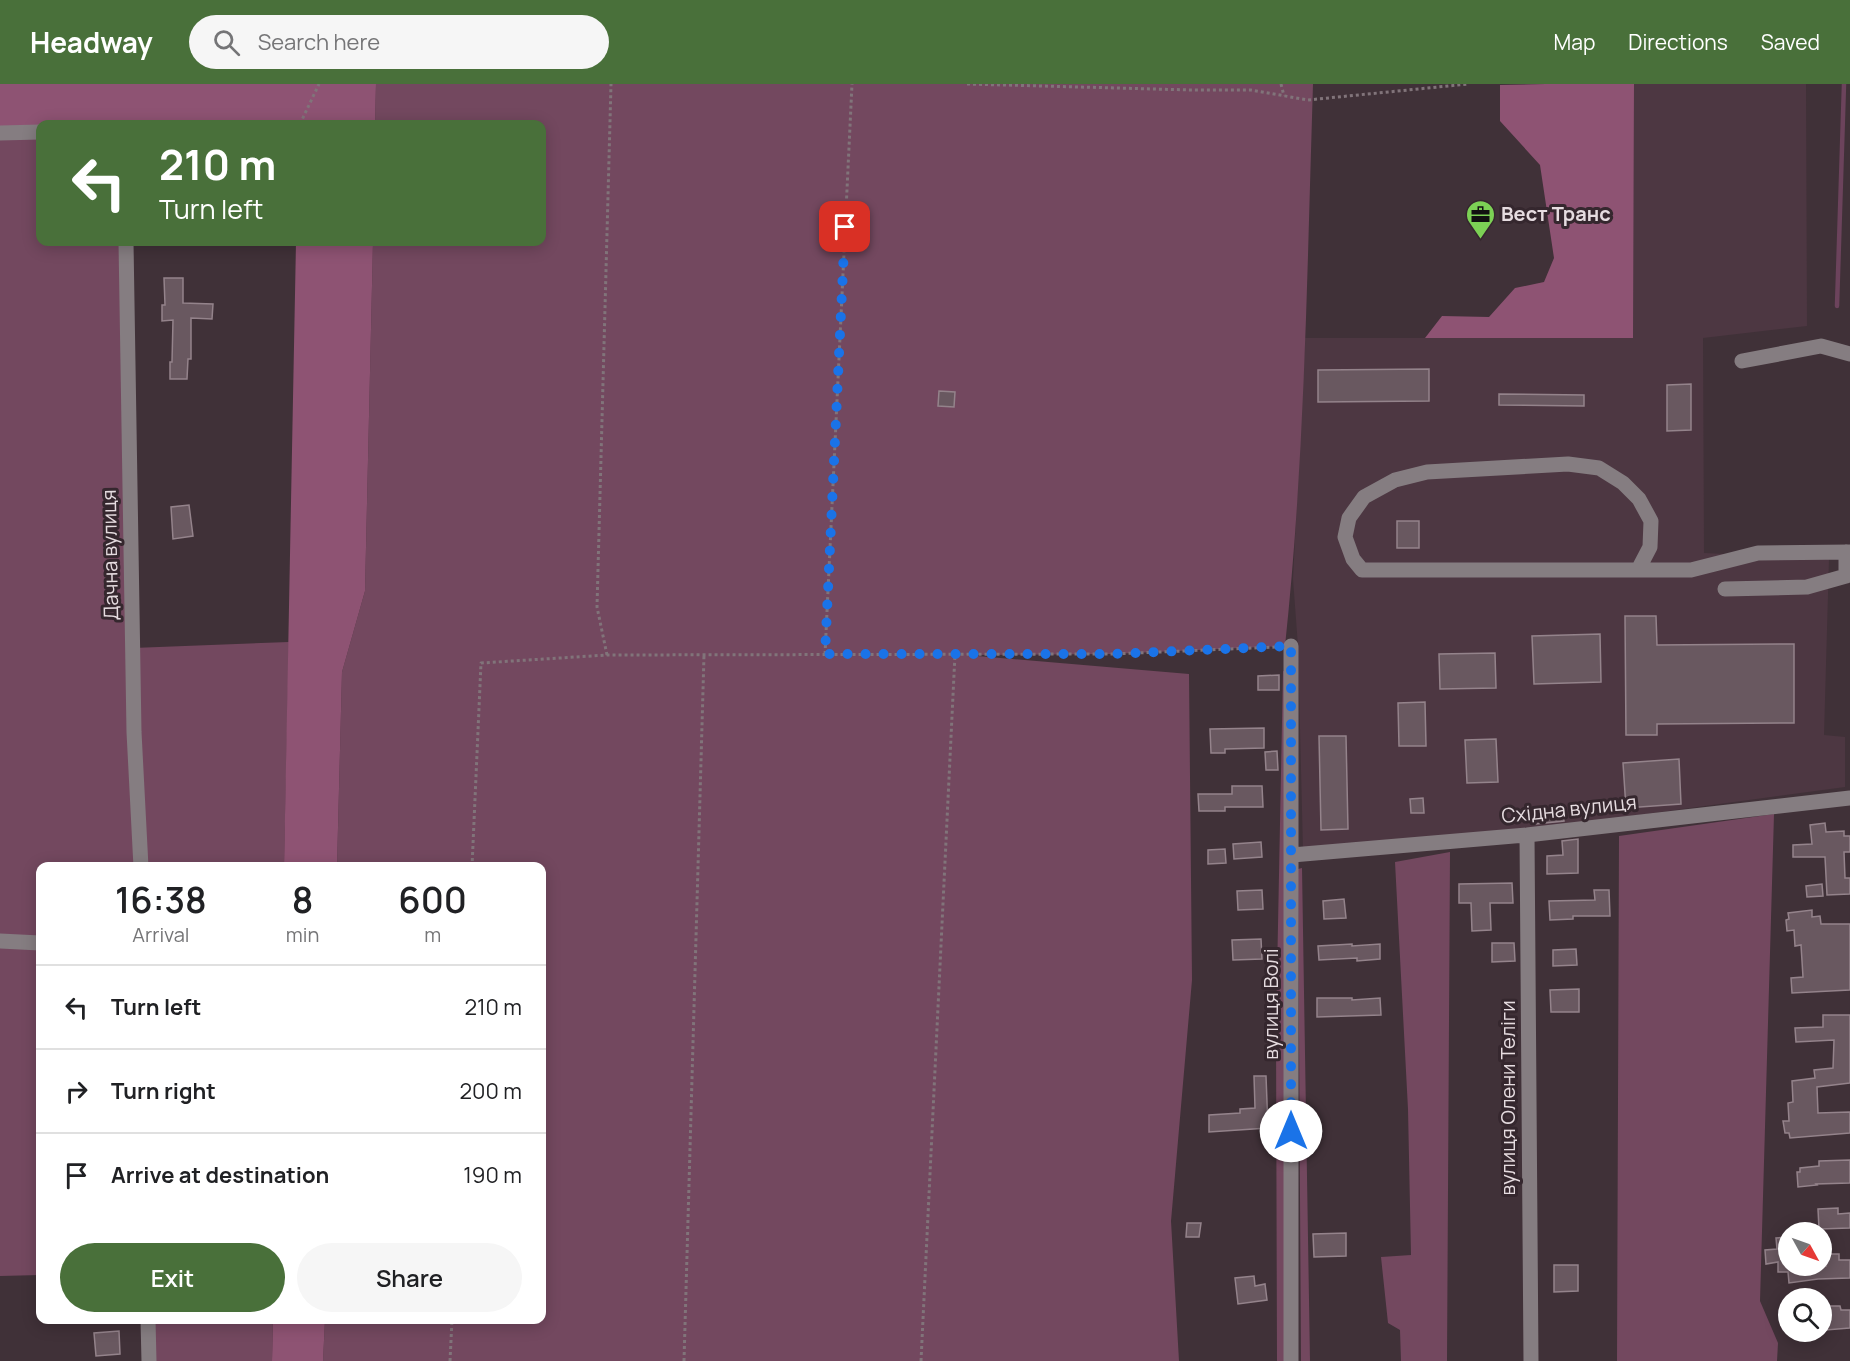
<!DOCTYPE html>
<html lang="en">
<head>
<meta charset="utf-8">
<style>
	:root { --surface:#fff; --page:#f6f6f6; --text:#202124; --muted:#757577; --line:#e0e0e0; --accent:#49703a }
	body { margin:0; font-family:Manrope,sans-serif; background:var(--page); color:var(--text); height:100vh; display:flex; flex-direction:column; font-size:22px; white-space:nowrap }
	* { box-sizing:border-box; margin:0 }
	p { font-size:20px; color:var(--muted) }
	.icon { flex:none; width:33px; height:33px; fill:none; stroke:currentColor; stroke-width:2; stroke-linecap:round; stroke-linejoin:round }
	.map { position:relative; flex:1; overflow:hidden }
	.panel { position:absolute; left:36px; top:778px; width:510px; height:462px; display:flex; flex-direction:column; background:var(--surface); border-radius:12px; box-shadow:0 3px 15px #0003 }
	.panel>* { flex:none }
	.banner { position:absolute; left:36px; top:36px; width:510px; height:126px; border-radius:12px; box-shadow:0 3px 15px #0003; background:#49703a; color:#fff; overflow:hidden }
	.needle { width:39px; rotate:130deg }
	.buttons { position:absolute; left:1778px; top:1138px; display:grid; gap:12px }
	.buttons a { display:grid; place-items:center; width:54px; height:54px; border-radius:50%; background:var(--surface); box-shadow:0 3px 15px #0003; font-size:30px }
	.pin { position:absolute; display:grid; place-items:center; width:51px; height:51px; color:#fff; margin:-26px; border-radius:12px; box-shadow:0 3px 9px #0006 }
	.me { position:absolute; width:66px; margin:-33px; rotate:0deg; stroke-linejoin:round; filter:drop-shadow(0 0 4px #0008) }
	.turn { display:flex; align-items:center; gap:21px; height:126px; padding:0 24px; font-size:27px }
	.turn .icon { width:78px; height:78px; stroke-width:2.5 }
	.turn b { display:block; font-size:42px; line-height:51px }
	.eta { display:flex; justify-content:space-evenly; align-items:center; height:102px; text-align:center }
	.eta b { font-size:36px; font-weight:600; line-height:42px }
	.primary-button { display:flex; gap:12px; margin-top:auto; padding:12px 24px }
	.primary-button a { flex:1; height:69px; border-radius:36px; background:var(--accent); color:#fff; font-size:24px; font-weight:600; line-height:69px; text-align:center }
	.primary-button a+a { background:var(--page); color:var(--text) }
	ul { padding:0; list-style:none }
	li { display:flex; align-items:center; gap:18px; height:84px; padding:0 24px; border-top:2px solid var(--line) }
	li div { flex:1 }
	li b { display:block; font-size:22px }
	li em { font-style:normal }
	header { display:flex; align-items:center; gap:36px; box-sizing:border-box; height:84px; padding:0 30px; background:var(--accent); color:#fff }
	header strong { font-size:28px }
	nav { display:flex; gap:33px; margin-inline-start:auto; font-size:21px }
	.search { width:420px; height:54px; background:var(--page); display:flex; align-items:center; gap:15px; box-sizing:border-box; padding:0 21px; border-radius:33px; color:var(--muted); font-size:22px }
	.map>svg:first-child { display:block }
</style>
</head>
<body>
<header>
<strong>Headway</strong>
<div class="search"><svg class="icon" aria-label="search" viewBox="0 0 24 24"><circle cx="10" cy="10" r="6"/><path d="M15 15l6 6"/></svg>Search here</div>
<nav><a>Map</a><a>Directions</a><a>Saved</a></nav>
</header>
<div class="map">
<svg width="1850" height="1277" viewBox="0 0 1850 1277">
	<rect width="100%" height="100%" fill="#403138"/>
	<path fill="#4d3742" d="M1634,0H1806L1807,242L1703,254L1704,469L1829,475L1824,651L1845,653V703L1543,744L1303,767L1298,562L1293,495L1305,254H1632Z"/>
	<path fill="#73485f" d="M376,0H1313C1307,187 1305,376 1285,562L1112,570L965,571L1189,590L1192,896L1171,1137L1179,1277H323L325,1236H542V783H337L342,588L365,507L373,158H542V40H375Z
		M40,48V158H126L133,564L289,558L284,783H40V1191L0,1192V49Z
		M1283,587L1287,588L1286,1277H1277L1276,943Z
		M1774,730L1760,1217L1778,1259L1777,1277H1617L1619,752Z
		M1450,768L1447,1277H1401L1400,1246L1388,1239L1381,1173L1411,1171L1408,1025L1395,778Z
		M1302,784L1310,1277H1301L1298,785Z
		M148,1236H273L272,1277H149Z"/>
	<path fill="#8e5373" d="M0,0H376L375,40H40V48L0,49Z
		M1546,0H1634L1633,254H1425L1442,232L1489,233L1515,204L1544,198L1554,174L1540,81L1500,37V1Z
		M296,158H373L365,507L342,588L337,783H284Z
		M273,1236H325L323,1277H272Z"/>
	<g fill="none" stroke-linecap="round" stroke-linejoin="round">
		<path stroke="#6c435c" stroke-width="4.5" d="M1837,222L1844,0"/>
	</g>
	<path fill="#695860" stroke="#94838b" stroke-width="1.5" d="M164,194H183V219L213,220L212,235L191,234V275H188L187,295H170V278H172L173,236L162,237V221H165Z
		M1429,285V317L1318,318V286Z
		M1691,300V346L1667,347V301Z
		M939,307L955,308L954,323L938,322Z
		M1499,310L1584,311V322L1499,321Z
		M189,421L193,452L173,455L171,423Z
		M1397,437H1419V464H1397Z
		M1625,532H1656L1657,561L1794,560V639L1657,640V651H1626Z
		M1600,550L1601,598L1534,600L1532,552Z
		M1495,569L1496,604L1440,605L1439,570Z
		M1279,591V606H1258V592Z
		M1425,618L1426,662H1399L1398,619Z
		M1264,644V664L1225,665V669H1211L1210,645Z
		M1319,652H1346L1348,745L1321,746Z
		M1496,655L1498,698L1467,699L1465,656Z
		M1277,667L1278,686H1266L1265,668Z
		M1679,675L1681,720L1626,724L1623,679Z
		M1232,702H1262L1263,723H1225V727H1199L1198,710H1232Z
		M1423,714L1424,729H1411L1410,715Z
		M1563,729L1564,737L1536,740L1535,732Z
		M1825,739L1826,748L1844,747V752H1850V768H1844L1845,794H1850V810L1827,811L1825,773H1793V761L1812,760L1810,741Z
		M1578,755V789L1547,790V772L1563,771L1562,757Z
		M1261,758L1262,773L1234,775L1233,760Z
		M1225,765L1226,779L1208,780V766Z
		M1512,799L1513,819H1490L1491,846L1472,847L1471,819H1459V800Z
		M1822,800L1823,812L1807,813L1806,802Z
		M1262,806L1263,825L1238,826L1237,807Z
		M1594,806H1609L1610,832H1573V835L1550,836L1549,817L1595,816Z
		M1344,815L1346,834L1324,835L1323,817Z
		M1812,826V833L1820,832L1821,840H1850V906L1792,909L1791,894L1803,893L1801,861L1795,862L1794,846L1787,847L1786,836L1789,835L1788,829Z
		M1261,855L1262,875L1233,876L1232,856Z
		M1492,859H1514L1515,877L1492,878Z
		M1352,860V862L1380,860V875L1357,877V874L1319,876L1318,862Z
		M1576,865L1577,881L1553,882V866Z
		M1579,905V928H1551L1550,906Z
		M1317,914H1352V916L1380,914L1381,931L1317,933Z
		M1823,931H1850V999L1817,1003L1818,1029L1850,1028V1049L1790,1054L1789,1049H1785L1783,1037H1789L1788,1019L1793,1018L1792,997L1815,994L1814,986L1833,984L1834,956L1796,958L1795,944L1823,943Z
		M1254,992H1266L1268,1044L1209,1048V1031L1240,1029V1025L1255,1024Z
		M1850,1076V1099L1816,1100L1817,1101L1798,1103L1797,1088H1800V1084L1819,1082V1077Z
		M1838,1124V1130L1850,1129V1144L1819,1145L1818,1125Z
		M1187,1139H1201L1199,1153H1186Z
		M1346,1149V1172L1314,1173L1313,1150Z
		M1788,1153V1182H1803V1185L1826,1182V1170H1839V1176H1850V1194L1818,1195L1789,1199L1788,1188H1778V1178L1766,1180L1765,1166L1777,1165L1776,1154Z
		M1554,1181H1578V1207L1554,1208Z
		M1254,1192L1255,1202L1265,1200L1267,1216L1238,1220L1235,1194Z
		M1826,1222H1840L1841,1226H1850V1244L1826,1246Z
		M119,1247L120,1270L96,1272L94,1249Z"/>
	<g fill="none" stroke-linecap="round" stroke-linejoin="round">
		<path stroke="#81747a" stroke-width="3" stroke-dasharray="3 3" stroke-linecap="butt" d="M967,0L1191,6H1251L1308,16L1468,0
			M1281,0L1284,12
			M300,40L319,0
			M825,570L852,0
			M607,571L597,523L611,0
			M472,783L481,579L607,571L1112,570L1277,563
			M450,1277L452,1236
			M684,1277L704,571
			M921,1277L955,570"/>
		<path stroke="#857d81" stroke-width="15" d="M0,49L40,48
			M126,158L134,648L141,783
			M1742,277L1821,262L1850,270
			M1639,484L1650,463L1651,437L1639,415L1623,399L1599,384L1568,380L1427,388L1395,396L1364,413L1349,434L1345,453L1353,475L1362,486H1691L1758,469L1850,468
			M1725,505L1807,503L1846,492V468
			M1527,751L1531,1277
			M1292,771L1527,751L1850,714
			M0,857L40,859
			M148,1236L149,1277
			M1291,1277V562"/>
	</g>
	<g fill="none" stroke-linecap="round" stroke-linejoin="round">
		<path stroke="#1a73e8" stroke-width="10" stroke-dasharray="0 18" d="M845,143L825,570H1112L1291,562V1047"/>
	</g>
	<defs>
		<symbol id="office-pin" viewBox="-11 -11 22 30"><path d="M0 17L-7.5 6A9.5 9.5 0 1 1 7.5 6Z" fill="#7cd155" stroke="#35272e"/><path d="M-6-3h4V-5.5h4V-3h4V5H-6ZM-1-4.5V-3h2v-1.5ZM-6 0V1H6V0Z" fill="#111"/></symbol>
	</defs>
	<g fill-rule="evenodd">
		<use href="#office-pin" x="1464" y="114" width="33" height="45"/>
	</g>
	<g text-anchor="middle" stroke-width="6" stroke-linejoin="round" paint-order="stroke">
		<g font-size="20" font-weight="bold" fill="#e6dce0" stroke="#35272e" text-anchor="start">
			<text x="1501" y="137">Вест Транс</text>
		</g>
		<g font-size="20" fill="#e6dce0" stroke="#35272e">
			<text transform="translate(110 471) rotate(-91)" y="7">Дачна вулиця</text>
			<text transform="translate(1569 725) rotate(-6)" y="7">Східна вулиця</text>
			<text transform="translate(1271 920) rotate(-90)" y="7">вулиця Волі</text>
			<text transform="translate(1508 1014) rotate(-90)" y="7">вулиця Олени Теліги</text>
		</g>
	</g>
</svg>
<div class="buttons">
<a><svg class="needle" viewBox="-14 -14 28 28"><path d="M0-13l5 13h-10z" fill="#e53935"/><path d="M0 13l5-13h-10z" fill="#757577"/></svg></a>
<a><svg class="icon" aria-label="search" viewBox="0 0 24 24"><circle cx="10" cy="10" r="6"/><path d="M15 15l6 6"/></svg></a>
</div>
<div class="pin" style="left:845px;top:143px;background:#d93025"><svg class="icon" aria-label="arrive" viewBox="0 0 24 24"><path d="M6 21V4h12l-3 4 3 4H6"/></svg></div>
<svg class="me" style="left:1291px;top:1047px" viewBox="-20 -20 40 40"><circle r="19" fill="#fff"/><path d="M0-13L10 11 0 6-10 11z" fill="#1a73e8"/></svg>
<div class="banner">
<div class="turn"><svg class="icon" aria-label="left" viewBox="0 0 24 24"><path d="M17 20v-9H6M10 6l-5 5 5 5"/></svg><div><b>210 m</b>Turn left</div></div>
</div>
<section class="panel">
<div class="eta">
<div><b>16:38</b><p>Arrival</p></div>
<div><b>8</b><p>min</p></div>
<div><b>600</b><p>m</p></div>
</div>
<ul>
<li><svg class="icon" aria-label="left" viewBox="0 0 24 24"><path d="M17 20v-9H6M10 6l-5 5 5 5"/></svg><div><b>Turn left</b></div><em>210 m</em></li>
<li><svg class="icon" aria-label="right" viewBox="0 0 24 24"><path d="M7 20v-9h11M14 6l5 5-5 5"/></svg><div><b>Turn right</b></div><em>200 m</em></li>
<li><svg class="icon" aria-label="arrive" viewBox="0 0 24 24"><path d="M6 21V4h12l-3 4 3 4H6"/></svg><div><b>Arrive at destination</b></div><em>190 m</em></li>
</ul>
<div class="primary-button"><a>Exit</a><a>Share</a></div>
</section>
</div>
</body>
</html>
